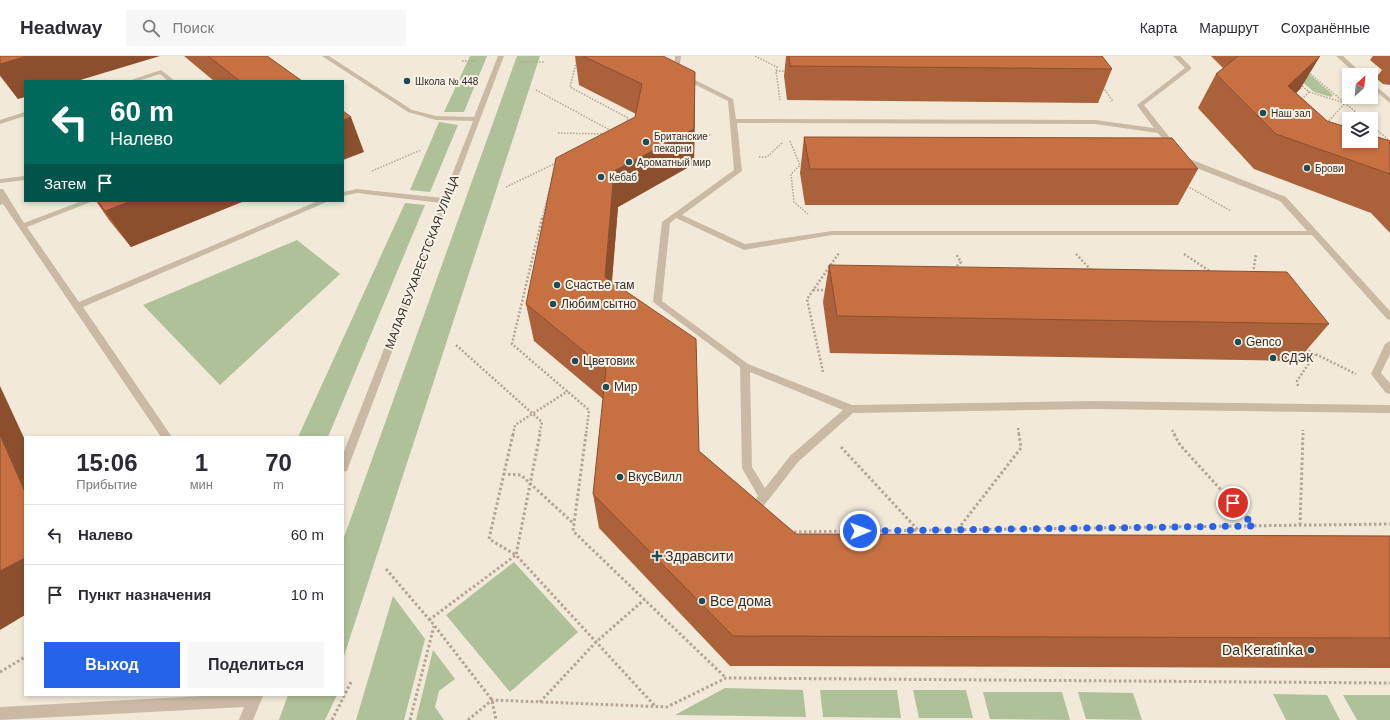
<!DOCTYPE html>
<html lang="ru">
<head>
<meta charset="utf-8">
<style>
	:root { --surface:#fff; --page:#f7f7f7; --text:#2b2b33; --muted:#7c7c81; --line:#e1e1e2; --accent:#2563eb }
	body { margin:0; font-family:Arial,sans-serif; background:var(--page); color:var(--text); height:100vh; display:flex; flex-direction:column; font-size:15px; white-space:nowrap }
	* { box-sizing:border-box; margin:0 }
	p { font-size:13px; color:var(--muted) }
	.icon { flex:none; width:22px; height:22px; fill:none; stroke:currentColor; stroke-width:2; stroke-linecap:round; stroke-linejoin:round }
	.map { position:relative; flex:1; overflow:hidden }
	.drawer { position:absolute; left:24px; top:380px; width:320px; height:260px; display:flex; flex-direction:column; background:var(--surface); border-radius:0px; box-shadow:0 2px 6px #0003 }
	.drawer>* { flex:none }
	.banner { position:absolute; left:24px; top:24px; width:320px; height:122px; border-radius:0px; box-shadow:0 2px 6px #0003; background:#00695c; color:#fff; overflow:hidden }
	.needle { width:26px; rotate:27deg }
	.buttons { position:absolute; left:1342px; top:12px; display:grid; gap:8px }
	.buttons a { display:grid; place-items:center; width:36px; height:36px; border-radius:0px; background:var(--surface); box-shadow:0 2px 6px #0003; font-size:20px }
	.pin { position:absolute; display:grid; place-items:center; width:34px; height:34px; color:#fff; margin:-17px; border:2px solid #fff; border-radius:50%; box-shadow:0 1px 4px #0007 }
	.me { position:absolute; width:44px; margin:-22px; rotate:89deg; stroke-linejoin:round; filter:drop-shadow(0 0 3px #0008) }
	.turn { display:flex; align-items:center; gap:14px; height:84px; padding:0 20px; font-size:18px }
	.turn .icon { width:52px; height:52px; stroke-width:2.5 }
	.turn b { display:block; font-size:28px; line-height:34px }
	.then { display:flex; align-items:center; height:38px; padding:0 20px; background:#0003; gap:8px; font-size:15px }
	.eta { display:flex; justify-content:space-evenly; align-items:center; height:68px; text-align:center }
	.eta b { font-size:24px; font-weight:600; line-height:28px }
	.cta { display:flex; gap:8px; margin-top:auto; padding:8px 20px }
	.cta a { flex:1; height:46px; border-radius:0px; background:var(--accent); color:#fff; font-size:16px; font-weight:600; line-height:46px; text-align:center }
	.cta a+a { background:var(--page); color:var(--text) }
	ul { padding:0; list-style:none }
	li { display:flex; align-items:center; gap:12px; height:60px; padding:0 20px; border-top:1px solid var(--line) }
	li div { flex:1 }
	li b { display:block; font-size:15px }
	li em { font-style:normal }
	header { display:flex; align-items:center; gap:24px; box-sizing:border-box; height:56px; padding:0 20px; background:var(--surface); border-bottom:1px solid var(--line) }
	header strong { font-size:19px }
	nav { display:flex; gap:22px; margin-inline-start:auto; font-size:14px }
	.search { width:280px; height:36px; background:var(--page); display:flex; align-items:center; gap:10px; box-sizing:border-box; padding:0 14px; border-radius:0px; color:var(--muted); font-size:15px }
	.map>svg:first-child { display:block }
</style>
</head>
<body>
<header>
<strong>Headway</strong>
<div class="search"><svg class="icon" aria-label="search" viewBox="0 0 24 24"><circle cx="10" cy="10" r="6"/><path d="M15 15l6 6"/></svg>Поиск</div>
<nav><a>Карта</a><a>Маршрут</a><a>Сохранённые</a></nav>
</header>
<div class="map">
<svg width="1390" height="664" viewBox="0 0 1390 664">
	<rect width="100%" height="100%" fill="#f2e9d9"/>
	<path fill="#afc199" d="M470,0H487L464,56H444Z
		M517,0H540L343,603V484Z
		M1290,15L1308,17L1333,39L1331,41L1314,36Z
		M439,66L458,69L430,136L410,134Z
		M405,147L425,149L328,381H298Z
		M297,184L340,218L220,329L143,249Z
		M514,506L578,576L510,636L446,559Z
		M393,540L425,583L404,664H356Z
		M433,594L455,623L439,635L435,651L444,664H416Z
		M725,632L803,634L806,661L675,659Z
		M820,634H897L901,662L823,661Z
		M913,634H966L973,662H919Z
		M983,636H1062L1070,664L990,663Z
		M1078,636L1133,637L1142,664L1086,663Z
		M1273,638L1327,639L1340,664H1286Z
		M288,639H337L325,664H279Z
		M1343,639H1390V664H1357Z"/>
	<g fill="none" stroke-linecap="round" stroke-linejoin="round">
		<path stroke="#b5a490" stroke-width="1.5" stroke-dasharray="1.5 1.5" stroke-linecap="butt" d="M578,0L570,31L628,62L627,66
			M755,0L777,11L776,15L780,44
			M462,5H476
			M521,6H544
			M776,15H786
			M1308,16L1364,63
			M1300,28L1309,36L1300,45
			M1103,31L1112,44L1110,46
			M536,34L608,73V77
			M1309,36L1345,47L1326,68
			M1371,69L1390,85
			M558,77L604,78
			M694,78L712,79
			M790,85L800,109L791,118L794,146L809,159
			M759,101H767L782,87
			M372,115L421,94
			M1187,130L1231,155
			M506,131L558,106
			M542,163L550,131L552,130"/>
		<path stroke="#b5a490" stroke-width="2.5" stroke-dasharray="2 2" stroke-linecap="butt" d="M542,162L512,288L589,354L586,379
			M1076,198L1092,215
			M1184,198L1211,216
			M954,213L961,206L956,198
			M1253,217L1256,198
			M813,234H827
			M456,289L542,366L539,379
			M1305,293L1356,318
			M823,316L807,243L839,197
			M1298,330L1297,325L1315,298
			M1018,372L1019,379
			M1172,374L1175,379
			M513,379L515,369L568,335
			M1303,379V374"/>
		<path stroke="#b5a490" stroke-width="3" stroke-dasharray="2.5 2.5" stroke-linecap="butt" d="M540,378L516,499L655,650
			M586,378L573,475L726,622
			M1174,378L1180,389L1254,470
			M841,391L918,474
			M503,418L521,419L573,467
			M1300,469L1303,378
			M958,473L1021,392L1019,378
			M789,476L1390,468
			M386,513L434,569L492,644L496,664
			M429,564L516,499L489,483L513,378
			M0,616L25,601
			M540,646L596,586L645,543
			M332,664L352,624
			M410,664L434,570
			M468,664L492,644L667,651L726,622L1390,627"/>
		<path fill="#cabaa5" fill-rule="evenodd" d="M322,0H329L412,54L436,60L474,61L498,0H504L348,412L347,415L343,416V398L441,147L357,137L343,140V136L357,133L443,142L473,65L436,64L408,56Z
			M675,0H681L679,16L733,43L736,63L1095,64L1154,72L1137,49L1185,12L1173,0H1180L1191,11V13L1144,49L1185,101L1286,141L1390,255V264L1387,263L1312,179H832L744,194L676,162L670,167L662,245L748,308L852,349L1094,345L1390,349V357L1094,353L853,357L798,406L755,461L751,463L747,461L745,458L758,440L742,412L740,311L653,246L662,166L734,114L728,45L674,18ZM737,67L1095,68L1158,77L1179,105L1280,145L1307,175H832L745,188L682,159L742,115ZM750,316L843,354L790,400L765,432L752,411Z
			M1336,0H1343L1364,19H1357Z
			M161,14L175,25H168L160,18L138,25H128Z
			M1371,26L1390,42V47L1371,31Z
			M25,56V60L0,68V64Z
			M25,120V124L0,127V123Z
			M0,133H3L24,167L82,145H93L27,171L79,246L318,145H329L83,251L172,381H161L3,148L0,149Z
			M1390,285V298L1381,317L1390,327V338L1386,337L1371,318L1385,288Z
			M220,639L263,640L253,664H239L244,651L0,664V651Z"/>
	</g>
	<path fill="#ab6139" d="M0,0L18,43L0,20Z
		M184,0H267L302,25H214Z
		M575,0H663L695,50L694,108L618,151L612,226L699,395L796,478L1390,480V612L730,610L599,472L593,438L603,343L534,285L526,248L635,61L636,58L579,29Z
		M786,0H1102L1112,13L1098,47L787,44L784,20Z
		M1211,0H1320L1300,33L1296,37L1327,65L1390,85V177L1371,157L1254,113L1198,52L1216,18L1223,12Z
		M1373,0H1390V29L1383,28L1376,22L1382,14L1370,4Z
		M804,81L1198,113L1178,149H805L800,117Z
		M96,145H244L131,191L109,164Z
		M829,209L1329,268L1297,305L830,297L823,246Z"/>
	<path fill="#8b4f2e" d="M27,0H160L77,25H25V41L18,43L0,18V8Z
		M1320,0L1300,33L1268,65L1288,30Z
		M695,16L694,108L618,151L609,258L605,221L614,115Z
		M351,61L364,96L343,104V64Z
		M131,145H244L131,191L105,155Z
		M0,330L25,384V436L0,379Z
		M25,502V559L0,574V515Z"/>
	<path fill="#c77142" stroke="#8b4f2e" d="M0,0H27L0,8Z
		M208,0H267L302,25H240Z
		M583,0H663L695,16L694,73L614,115L605,221L696,283L699,395L796,478L1390,480V582L733,580L593,438L606,313L526,248L556,102L635,61L642,28Z
		M789,0H1102L1112,13L790,10Z
		M1238,0H1320L1288,30L1327,65L1349,72V85H1371V79L1390,85V118L1276,78L1216,18Z
		M343,55L351,61L343,64Z
		M804,81L1172,82L1198,113H810Z
		M98,145H131L105,155Z
		M829,209L1287,216L1329,268L837,260Z
		M0,379L25,436V502L0,515Z"/>
	<g fill="none" stroke-linecap="round" stroke-linejoin="round">
		<path stroke="#2563eb" stroke-width="7" stroke-dasharray="0 12.6" d="M860,475L1254,470L1233,447"/>
	</g>
	<g fill="#1c4d57" stroke="#f9f2e6" stroke-width="1.5">
		<circle cx="407" cy="25" r="4"/>
		<circle cx="1263" cy="57" r="4"/>
		<circle cx="646" cy="86" r="4"/>
		<circle cx="629" cy="106" r="4"/>
		<circle cx="1307" cy="112" r="4"/>
		<circle cx="601" cy="121" r="4"/>
		<circle cx="557" cy="229" r="4"/>
		<circle cx="553" cy="248" r="4"/>
		<circle cx="1238" cy="286" r="4"/>
		<circle cx="1273" cy="302" r="4"/>
		<circle cx="575" cy="305" r="4"/>
		<circle cx="606" cy="331" r="4"/>
		<circle cx="620" cy="421" r="4"/>
		<path d="M655 494h4v4h4v4h-4v4h-4v-4h-4v-4h4z"/>
		<circle cx="702" cy="545" r="4"/>
		<circle cx="1311" cy="594" r="4"/>
	</g>
	<g text-anchor="middle" stroke-width="4" stroke-linejoin="round" paint-order="stroke">
		<g font-size="10" fill="#352d27" stroke="#f9f2e6" text-anchor="start">
			<text x="415" y="29">Школа № 448</text>
			<text x="1271" y="61">Наш зал</text>
			<text x="654" y="84">Британские<tspan x="654" dy="12">пекарни</tspan></text>
			<text x="637" y="110">Ароматный мир</text>
			<text x="1315" y="116">Брови</text>
			<text x="609" y="125">Кебаб</text>
		</g>
		<g font-size="12" fill="#352d27" stroke="#f9f2e6">
			<text transform="translate(422 206) rotate(-69)" y="4">МАЛАЯ БУХАРЕСТСКАЯ УЛИЦА</text>
		</g>
		<g font-size="12" fill="#352d27" stroke="#f9f2e6" text-anchor="start">
			<text x="565" y="233">Счастье там</text>
			<text x="561" y="252">Любим сытно</text>
			<text x="1246" y="290">Genco</text>
			<text x="1281" y="306">СДЭК</text>
			<text x="583" y="309">Цветовик</text>
			<text x="614" y="335">Мир</text>
			<text x="628" y="425">ВкусВилл</text>
		</g>
		<g font-size="14" fill="#352d27" stroke="#f9f2e6" text-anchor="start">
			<text x="665" y="505">Здравсити</text>
			<text x="710" y="550">Все дома</text>
			<text x="1303" y="599" text-anchor="end">Da Keratinka</text>
		</g>
	</g>
</svg>
<div class="buttons">
<a><svg class="needle" viewBox="-14 -14 28 28"><path d="M0-13l5 13h-10z" fill="#e53935"/><path d="M0 13l5-13h-10z" fill="#7c7c81"/></svg></a>
<a><svg class="icon" aria-label="layers" viewBox="0 0 24 24"><path d="M12 4l9 5-9 5-9-5zM3 14l9 5 9-5"/></svg></a>
</div>
<div class="pin" style="left:1233px;top:447px;background:#d93025"><svg class="icon" aria-label="arrive" viewBox="0 0 24 24"><path d="M6 21V4h12l-3 4 3 4H6"/></svg></div>
<svg class="me" style="left:860px;top:475px" viewBox="-20 -20 40 40"><circle r="17" fill="#2563eb" stroke="#fff" stroke-width="3"/><path d="M0-11L8 9 0 5-8 9z" fill="#fff"/></svg>
<div class="banner">
<div class="turn"><svg class="icon" aria-label="left" viewBox="0 0 24 24"><path d="M17 20v-9H6M10 6l-5 5 5 5"/></svg><div><b>60 m</b>Налево</div></div>
<div class="then">Затем<svg class="icon" aria-label="arrive" viewBox="0 0 24 24"><path d="M6 21V4h12l-3 4 3 4H6"/></svg></div>
</div>
<section class="drawer">
<div class="eta">
<div><b>15:06</b><p>Прибытие</p></div>
<div><b>1</b><p>мин</p></div>
<div><b>70</b><p>m</p></div>
</div>
<ul>
<li><svg class="icon" aria-label="left" viewBox="0 0 24 24"><path d="M17 20v-9H6M10 6l-5 5 5 5"/></svg><div><b>Налево</b></div><em>60 m</em></li>
<li><svg class="icon" aria-label="arrive" viewBox="0 0 24 24"><path d="M6 21V4h12l-3 4 3 4H6"/></svg><div><b>Пункт назначения</b></div><em>10 m</em></li>
</ul>
<div class="cta"><a>Выход</a><a>Поделиться</a></div>
</section>
</div>
</body>
</html>
